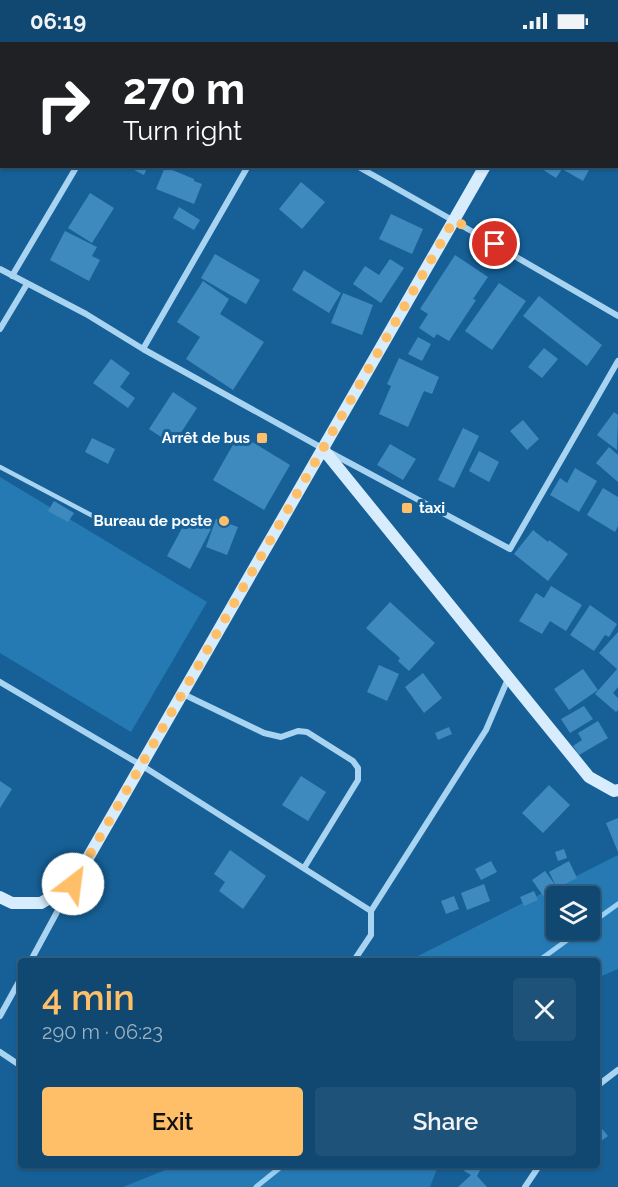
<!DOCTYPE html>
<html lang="en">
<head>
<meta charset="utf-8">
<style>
	:root { --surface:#104871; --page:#1e5279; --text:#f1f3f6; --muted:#9cb2c3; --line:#306084; --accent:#ffbf69 }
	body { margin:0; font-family:Raleway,sans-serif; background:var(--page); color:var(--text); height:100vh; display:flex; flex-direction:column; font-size:22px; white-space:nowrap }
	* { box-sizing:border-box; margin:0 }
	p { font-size:20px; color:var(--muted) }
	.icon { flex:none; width:33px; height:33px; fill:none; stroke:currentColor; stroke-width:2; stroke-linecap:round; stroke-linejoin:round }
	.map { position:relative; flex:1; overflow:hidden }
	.sheet { position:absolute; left:18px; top:916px; width:582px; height:210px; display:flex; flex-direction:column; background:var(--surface); border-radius:6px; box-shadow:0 2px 4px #0004,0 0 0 2px var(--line) }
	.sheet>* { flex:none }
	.hud { position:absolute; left:0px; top:0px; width:618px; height:126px; box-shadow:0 2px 4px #0004,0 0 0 2px var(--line); background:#202124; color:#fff; overflow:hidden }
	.tools { position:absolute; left:546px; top:844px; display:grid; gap:12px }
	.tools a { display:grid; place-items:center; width:54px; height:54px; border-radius:6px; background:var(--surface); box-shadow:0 2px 4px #0004,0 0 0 2px var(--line); font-size:30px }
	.pin { position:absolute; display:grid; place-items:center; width:51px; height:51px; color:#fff; margin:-26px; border:3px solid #fff; border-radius:50%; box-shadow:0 2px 6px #0007 }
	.me { position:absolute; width:66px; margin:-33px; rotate:30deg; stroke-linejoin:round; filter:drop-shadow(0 0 4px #0008) }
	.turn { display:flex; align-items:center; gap:21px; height:126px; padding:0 24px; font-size:27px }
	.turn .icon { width:78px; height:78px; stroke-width:2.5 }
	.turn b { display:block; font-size:42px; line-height:51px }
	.round { display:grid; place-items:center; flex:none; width:63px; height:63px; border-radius:6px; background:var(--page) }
	.head { display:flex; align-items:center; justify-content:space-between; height:102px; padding:0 24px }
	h1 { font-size:36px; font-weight:600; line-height:45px; color:var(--accent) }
	.button { display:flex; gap:12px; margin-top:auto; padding:12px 24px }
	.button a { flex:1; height:69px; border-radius:6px; background:var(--accent); color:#111; font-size:24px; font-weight:600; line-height:69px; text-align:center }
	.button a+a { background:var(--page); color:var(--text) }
	.status { display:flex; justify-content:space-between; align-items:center; height:42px; padding:0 30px; background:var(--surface); direction:ltr }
	.status svg { height:16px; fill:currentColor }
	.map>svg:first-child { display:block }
</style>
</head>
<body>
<div class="status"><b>06:19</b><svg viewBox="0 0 49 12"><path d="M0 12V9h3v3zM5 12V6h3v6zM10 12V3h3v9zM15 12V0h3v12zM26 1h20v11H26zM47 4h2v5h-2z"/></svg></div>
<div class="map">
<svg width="618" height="1145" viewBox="0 0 618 1145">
	<rect width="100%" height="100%" fill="#166097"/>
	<path fill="#257ab4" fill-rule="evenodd" d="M0,435L207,560L131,690L0,611Z
		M618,813V927L597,936V920H413L418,914ZM556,855H590V888H556Z
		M175,1124H438L430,1145H123Z"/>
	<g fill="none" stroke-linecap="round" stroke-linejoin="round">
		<path stroke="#9bd1f4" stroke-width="5" d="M590,882L618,862
			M537,920L581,888
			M256,1145L282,1124"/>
	</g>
	<path fill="#3e8abf" d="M126,124H148L144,133Z
		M537,124H583L589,128L583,139L562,127L556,136Z
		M165,125L194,137V139L202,142L194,162L156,147Z
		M301,140L325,160L302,187L279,167Z
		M90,151L114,166L92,201L68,186Z
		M179,165L200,178L194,188L173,176Z
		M391,172L423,187L412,212L379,197Z
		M65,189L97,205L92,214L100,218L89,239L50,218Z
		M215,212L260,238L246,262L201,236Z
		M455,213L488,235L473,257L476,258L449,299L437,292L434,296L419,286L428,272L420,267Z
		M390,217L404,226L381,261L353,242L365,224L379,233Z
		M304,228L341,251L329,271L292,248Z
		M203,239L229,257L220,272L264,300L233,348L186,317L200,295L177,280Z
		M499,241L526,259L492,308L465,289Z
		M343,251L373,263L362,293L331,281Z
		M539,254L602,303L587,324L523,274Z
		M418,295L431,302L422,319L408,312Z
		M544,306L558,317L542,336L528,325Z
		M399,316L439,335L432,352L424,349L408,385L379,372L391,344L387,342Z
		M111,317L130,331L120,345L135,356L128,366L93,341Z
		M173,350L197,366L173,403L149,387Z
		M614,370L618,373L617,408L597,393Z
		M523,378L539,397L527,408L510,389Z
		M463,386L479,394L454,446L438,438Z
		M239,392L290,423L264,468L213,438Z
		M92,396L115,407L108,422L85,410Z
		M390,402L416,417L403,438L377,423Z
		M609,405L618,413V440L596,421Z
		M479,409L499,420L489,440L469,429Z
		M575,426L597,439L579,470L550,453L560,436L567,441Z
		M603,446L618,455V484L615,490L587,473Z
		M54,459L74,471L68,480L48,469Z
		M188,475L211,487L190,527L167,514Z
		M216,477L238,485L227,513L206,505Z
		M533,488L548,500L549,498L568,512L548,539L514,512Z
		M551,544L582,563L566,589L550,579L542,592L519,579L536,551L544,556Z
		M390,560L435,601L409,629L398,619L400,616L366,586Z
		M590,563L617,582L609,595L605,593L594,609L570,593Z
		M618,590V645L613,651L618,656V668L616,670L595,652L617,627L599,611Z
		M379,623L399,632L387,659L367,650Z
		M583,627L598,648L569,668L554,647Z
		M423,631L442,656L424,671L405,645Z
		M584,664L593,677L570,691L561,677Z
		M598,679L608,696L579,713L573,704L582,698L578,691Z
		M449,685L452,692L438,698L435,691Z
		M301,734L326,750L308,779L282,763Z
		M0,739L12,747L0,766Z
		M549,743L570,763L543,791L522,771Z
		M618,776V810L606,781Z
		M564,807L567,816L558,819L555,810Z
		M230,808L266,834L243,867L219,849L225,840L214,832Z
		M491,819L497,830L481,838L475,827Z
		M569,819L577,836L557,846L549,830Z
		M545,829L559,848L546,858L532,838Z
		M484,842L490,859L467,868L461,851Z
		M534,849L538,858L524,864L520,855Z
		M454,854L459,867L446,872L441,859Z
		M599,1083L608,1094L597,1102V1085Z
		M467,1124H482L477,1134L487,1145H458L471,1133L464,1129Z"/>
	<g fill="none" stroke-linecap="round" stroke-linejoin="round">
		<path stroke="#a8d4f2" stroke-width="4.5" d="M0,425L93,474"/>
		<path stroke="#a8d4f2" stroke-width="6" d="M150,2L151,0
			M318,2L319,0
			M248,124L143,307L322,406
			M357,124L454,179L618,274
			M0,227L86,272L143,307
			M12,234L77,124
			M0,287L27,242
			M331,411L510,507L618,319
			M0,640L141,723L371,869L486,688L508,637
			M183,652L264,691L281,695L298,689L307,690L353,719L358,726V738L304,826
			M30,920L70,846
			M353,920L371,893V869
			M0,974L21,936
			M0,1010L21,1024
			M597,1044L618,1028
			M525,1145L539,1124"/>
		<path stroke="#d7ecfc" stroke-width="12" d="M556,2L557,0
			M323,407L589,735L614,749L618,748
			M0,855L12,861H41L73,842L485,124"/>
	</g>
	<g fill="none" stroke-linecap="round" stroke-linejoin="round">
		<path stroke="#ffbf69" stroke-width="10" stroke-dasharray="0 18" d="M73,842L454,178L495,202"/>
	</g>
	<g fill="#ffbf69" stroke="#166097" stroke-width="2">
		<rect x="256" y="390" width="12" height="12" rx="3"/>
		<rect x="401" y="460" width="12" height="12" rx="3"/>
		<circle cx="224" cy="479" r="6"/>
	</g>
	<g text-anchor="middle" stroke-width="6" stroke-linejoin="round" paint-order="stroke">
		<g font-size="15" font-weight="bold" fill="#fff" stroke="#166097" text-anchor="end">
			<text x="250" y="401">Arrêt de bus</text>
			<text x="419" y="471" text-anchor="start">taxi</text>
			<text x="212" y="484">Bureau de poste</text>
		</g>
	</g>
</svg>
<div class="tools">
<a><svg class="icon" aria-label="layers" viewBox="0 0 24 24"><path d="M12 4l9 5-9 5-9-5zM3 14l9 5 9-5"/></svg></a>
</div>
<div class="pin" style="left:495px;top:202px;background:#d93025"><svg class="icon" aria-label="arrive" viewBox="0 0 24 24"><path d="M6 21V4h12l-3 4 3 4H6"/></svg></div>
<svg class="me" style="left:73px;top:842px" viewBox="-20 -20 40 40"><circle r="19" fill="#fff"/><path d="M0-13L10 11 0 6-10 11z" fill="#ffbf69"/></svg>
<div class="hud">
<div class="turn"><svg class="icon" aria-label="right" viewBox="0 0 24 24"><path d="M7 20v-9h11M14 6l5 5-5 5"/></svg><div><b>270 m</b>Turn right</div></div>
</div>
<section class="sheet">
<div class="head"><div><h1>4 min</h1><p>290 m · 06:23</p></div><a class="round"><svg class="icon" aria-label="close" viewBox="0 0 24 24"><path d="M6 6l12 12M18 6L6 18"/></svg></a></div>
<div class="button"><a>Exit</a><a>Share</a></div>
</section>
</div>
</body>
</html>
